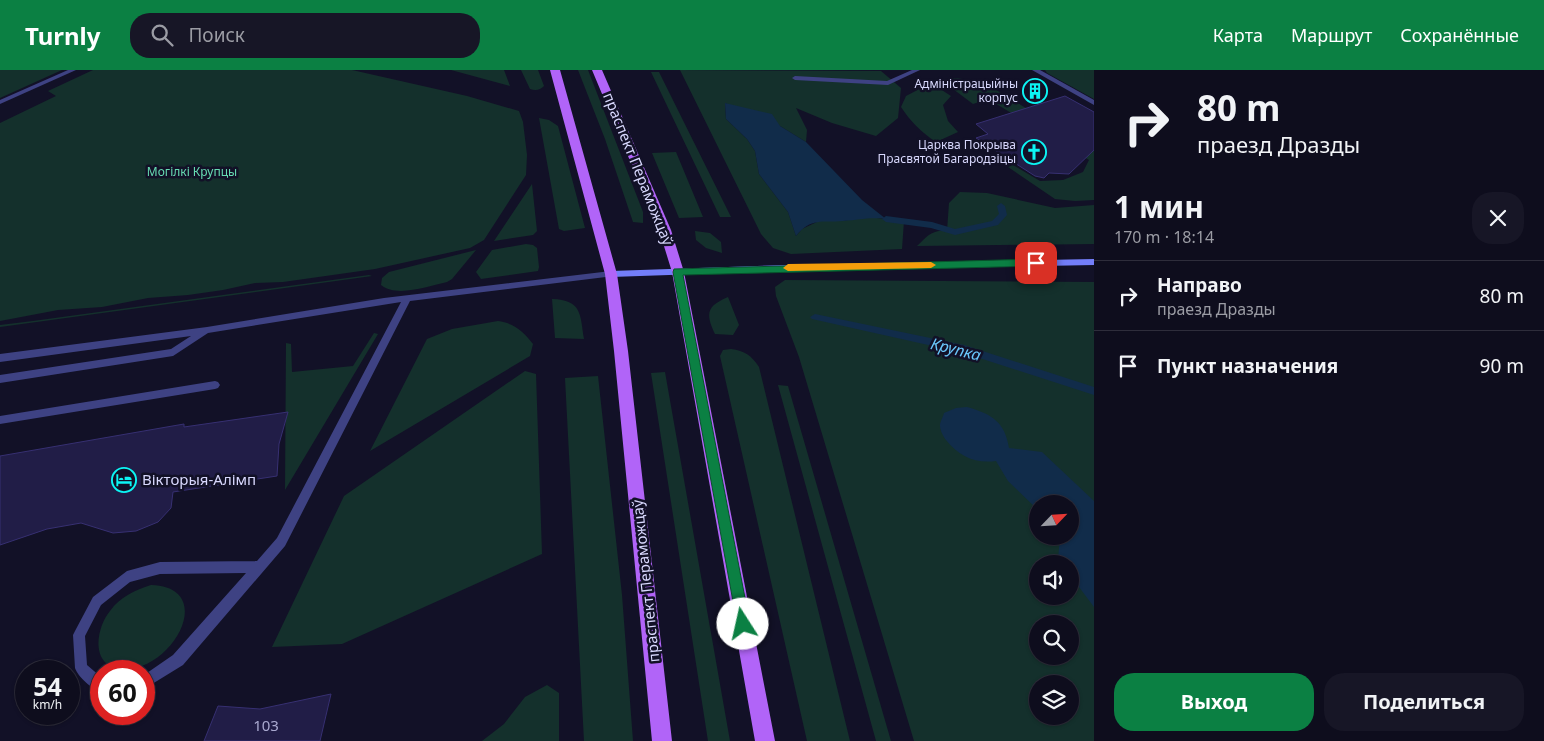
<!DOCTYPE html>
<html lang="ru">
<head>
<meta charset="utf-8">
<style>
	:root { --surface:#0e0d1d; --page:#171626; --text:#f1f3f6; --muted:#9b9ca4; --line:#2e2d3b; --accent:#0b8043 }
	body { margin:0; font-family:"Noto Sans",sans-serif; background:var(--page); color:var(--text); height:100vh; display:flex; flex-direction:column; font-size:19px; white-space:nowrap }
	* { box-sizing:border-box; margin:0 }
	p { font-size:16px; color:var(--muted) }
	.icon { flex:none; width:28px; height:28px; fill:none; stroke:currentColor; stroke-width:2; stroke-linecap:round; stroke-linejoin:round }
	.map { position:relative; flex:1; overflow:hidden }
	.details { display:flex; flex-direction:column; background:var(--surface); width:450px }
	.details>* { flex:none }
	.hud { background:#0e0d1d; color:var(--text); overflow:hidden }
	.needle { width:32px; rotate:65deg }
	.controls { position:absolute; left:1029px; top:425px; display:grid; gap:10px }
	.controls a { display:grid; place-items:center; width:50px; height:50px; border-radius:50%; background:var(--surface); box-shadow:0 1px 4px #0004,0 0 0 1px var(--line); font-size:25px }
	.speed { position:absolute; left:15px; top:590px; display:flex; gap:10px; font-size:25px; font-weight:700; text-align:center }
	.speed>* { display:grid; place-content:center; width:65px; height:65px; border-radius:50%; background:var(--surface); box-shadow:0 1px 4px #0004,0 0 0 1px var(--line); line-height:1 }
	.speed small { font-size:12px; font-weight:400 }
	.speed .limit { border:8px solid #d22; background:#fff; color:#111 }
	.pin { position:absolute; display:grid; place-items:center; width:42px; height:42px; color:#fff; margin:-21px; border-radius:10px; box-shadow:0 2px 8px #0006 }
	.me { position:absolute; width:55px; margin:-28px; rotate:350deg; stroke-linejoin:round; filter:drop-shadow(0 0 4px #0008) }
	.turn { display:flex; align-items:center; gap:18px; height:105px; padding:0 20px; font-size:22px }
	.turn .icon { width:65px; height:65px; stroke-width:2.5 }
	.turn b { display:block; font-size:35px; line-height:42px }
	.round { display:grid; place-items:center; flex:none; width:52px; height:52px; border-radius:20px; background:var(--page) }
	.headline { display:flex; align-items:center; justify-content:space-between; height:85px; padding:0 20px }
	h1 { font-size:30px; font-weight:700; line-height:38px }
	.primary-button { display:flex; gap:10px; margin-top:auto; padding:10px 20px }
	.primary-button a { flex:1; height:58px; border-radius:20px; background:var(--accent); color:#fff; font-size:20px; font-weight:700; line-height:58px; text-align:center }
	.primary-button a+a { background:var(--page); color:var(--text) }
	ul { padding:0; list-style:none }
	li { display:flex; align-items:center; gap:15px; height:70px; padding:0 20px; border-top:1px solid var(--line) }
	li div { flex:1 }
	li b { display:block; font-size:19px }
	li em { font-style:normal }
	header { display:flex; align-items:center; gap:30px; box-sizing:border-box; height:70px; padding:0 25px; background:var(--accent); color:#fff }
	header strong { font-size:24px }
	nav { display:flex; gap:28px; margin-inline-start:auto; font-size:18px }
	.search { width:350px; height:45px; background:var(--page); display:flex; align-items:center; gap:12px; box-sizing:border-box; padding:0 18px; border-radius:20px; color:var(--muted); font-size:19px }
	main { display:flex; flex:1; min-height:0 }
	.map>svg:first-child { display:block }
</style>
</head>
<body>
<header>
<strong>Turnly</strong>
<div class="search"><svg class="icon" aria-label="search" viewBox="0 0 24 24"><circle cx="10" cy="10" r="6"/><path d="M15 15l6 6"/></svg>Поиск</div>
<nav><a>Карта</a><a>Маршрут</a><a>Сохранённые</a></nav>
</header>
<main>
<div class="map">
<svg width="1094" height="671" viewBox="0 0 1094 671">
	<rect width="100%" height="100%" fill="#121127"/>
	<path fill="#14302c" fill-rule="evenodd" d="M0,0H62L0,28Z
		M93,0H352L467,26L519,41L523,52L527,85L526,105L484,170L470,178L375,199L283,212L255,213L223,220L188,225L148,228L102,237L58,240L0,251V53L56,26L48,21Z
		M451,0H504L510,16Z
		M521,0H538L544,16C540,20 536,21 530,19Z
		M578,0H588L643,142V153L633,152L605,69Z
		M680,0L881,1L901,18L898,48L876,66L832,53L796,38L807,60L806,72L780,56L725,33L726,49L747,69L755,81L759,104L788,142L796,166L802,159L821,150L842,151L868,147L904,151L902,179L791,184L773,178L761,164Z
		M1045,0H1094V29L1047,3Z
		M651,2H659L731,147H720Z
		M958,8L981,13L993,18L1094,80V130L1075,131L1055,129L1008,97L1013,95L1040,111L1063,110L1083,102L1089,90L988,29L973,34L941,10Z
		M931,13L951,26L943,35L948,51L958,62L936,72C921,62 910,51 901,37L906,26Z
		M539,48L549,50L558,56L585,158L564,161L559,159Z
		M676,82L703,147L679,148L652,83Z
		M532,114L537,161L533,165L494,171Z
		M960,122L987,123L1055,138L1094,135V174L917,176C927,166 933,159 947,161L949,133Z
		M695,161L710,163L721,172L722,183L706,178L696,170Z
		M526,174L533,175L537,178L539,197L538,201L481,209L476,202L492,180Z
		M476,180L452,209L447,212C428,216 397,228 381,215L382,208L389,202Z
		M369,205L372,206L0,257V255L33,251Z
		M785,210L1094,212V671H914L799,287L776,226L775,217ZM1038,434H1070V466H1038ZM1038,494H1070V526H1038ZM1038,554H1070V586H1038ZM1038,614H1070V646H1038Z
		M728,227L739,255L733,265L715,264C705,243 707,236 728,227Z
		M552,229C582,230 580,244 584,269L555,268Z
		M498,251C514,253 524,262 533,274L530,286L370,381L427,269L452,259Z
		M374,263L378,264L285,420L286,273L291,274L292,302L353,296Z
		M731,279C745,281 751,285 759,297L850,671H807L720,286L723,280Z
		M525,301L536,304L542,484L342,574L272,577L344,426Z
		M665,302L730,671H708L651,303Z
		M598,306L622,525L633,671H584L565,308Z
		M778,315L788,316L891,671H876Z
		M151,515C219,517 172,604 120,599C90,595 96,558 110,541C120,527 135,520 151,515Z
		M547,615L559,623V671H482L504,654L525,627Z"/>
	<path fill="#112c4a" d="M725,33L772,44L780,56L806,72L862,130L886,149C867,147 861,150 843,151C822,153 811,147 796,166L788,142L759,104L755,81L747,69L726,49Z
		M967,337C992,344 1005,352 1009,378L1042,382L1094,431V537L1070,505V494H1061L1058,490L1060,466H1070V434H1038L1037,439L1008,411L996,391C975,394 959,386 946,370C943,366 940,360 940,355C940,352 943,347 944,343L956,338Z"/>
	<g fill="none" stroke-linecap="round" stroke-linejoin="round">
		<path fill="#112c4a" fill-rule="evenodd" d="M1001,133L1005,136L1007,145L998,155L955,165L931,158L886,152L882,149L886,146L932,152L955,159L992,151L999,144L997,136Z
			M815,244L964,275L1094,317V325L964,283L812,249L810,247Z"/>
	</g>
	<path fill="#211d47" stroke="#373072" d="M1065,26L1094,42V80L1069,104L1049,103L1044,108L1035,106L976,68L988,64L976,54Z
		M288,342L279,374L277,406L173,422L171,438L158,452L136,461L113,463L81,453L47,459L0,475V386L184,354V357Z
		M331,624L320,671H204L218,636L260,639Z"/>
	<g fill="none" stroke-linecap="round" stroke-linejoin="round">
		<path fill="#3e4283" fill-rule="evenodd" d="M68,0H76L0,34V30Z
			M912,0H920L888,15L795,10L792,8L795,6L887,11Z
			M1032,0H1040L1094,30V35Z
			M611,201L615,204L614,206L410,231L285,476L183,595L144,619V605L173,585L246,503L160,504L130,512L101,535L85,566L87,595L101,607V622C92,619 78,607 75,598L73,565L75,561L93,527L127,501L160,492L257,491L277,468L401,232L208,263L173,286L0,313V305L171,279L191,266L0,292V284L207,257L384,228Z
			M215,311L218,312L220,315L218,318L215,319L0,354V346Z"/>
		<path fill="#737ef9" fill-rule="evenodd" d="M1094,189V195L786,201L611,207L607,204L611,201L786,195Z"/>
		<path fill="#b164f8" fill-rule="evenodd" d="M550,0H560L617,204L628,281L672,671H652L614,281L605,204Z
			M592,0H602L671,160L684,202L775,671H755L672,202L659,160Z"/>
	</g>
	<path fill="#0b8043" stroke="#07532c" d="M1036,189L1041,193L1036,196L683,205L750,554L748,559L743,561L738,559L673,202L674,199Z"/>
	<path fill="#f59e0b" d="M931,192L936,195L931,198L788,201L783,198L788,194Z"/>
	<defs>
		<symbol id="building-ring" viewBox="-11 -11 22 22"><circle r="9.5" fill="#121127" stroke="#0cf5f4" stroke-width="1.5"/><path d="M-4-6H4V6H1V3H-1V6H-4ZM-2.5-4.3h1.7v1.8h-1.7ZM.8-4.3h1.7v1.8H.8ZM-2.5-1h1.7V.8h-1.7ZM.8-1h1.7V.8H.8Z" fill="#0cf5f4"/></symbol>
		<symbol id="church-ring" viewBox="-11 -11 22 22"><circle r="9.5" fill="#121127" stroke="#0cf5f4" stroke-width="1.5"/><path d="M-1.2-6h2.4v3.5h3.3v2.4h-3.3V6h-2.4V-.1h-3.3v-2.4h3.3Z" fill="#0cf5f4"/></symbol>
		<symbol id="hotel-ring" viewBox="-11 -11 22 22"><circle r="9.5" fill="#121127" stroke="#0cf5f4" stroke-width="1.5"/><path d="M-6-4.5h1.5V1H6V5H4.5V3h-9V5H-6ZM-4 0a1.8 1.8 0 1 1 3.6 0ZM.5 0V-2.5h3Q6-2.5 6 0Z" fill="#0cf5f4"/></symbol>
	</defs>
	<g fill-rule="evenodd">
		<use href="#building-ring" x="1021" y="7" width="28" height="28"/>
		<use href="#church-ring" x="1020" y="68" width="28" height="28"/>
		<use href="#hotel-ring" x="110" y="396" width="28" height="28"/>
	</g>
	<g text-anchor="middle" stroke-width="5" stroke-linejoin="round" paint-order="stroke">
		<g font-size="12" fill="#d8d8fd" stroke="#121127" text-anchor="end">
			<text x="1018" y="18">Адміністрацыйны<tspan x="1018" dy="14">корпус</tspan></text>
			<text x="1016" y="79">Царква Покрыва<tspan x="1016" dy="14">Прасвятой Багародзіцы</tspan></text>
		</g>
		<g font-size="12" fill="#66dbb2" stroke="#121127">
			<text x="192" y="106">Могілкі Крупцы</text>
		</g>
		<g font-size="15" fill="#d8d8fd" stroke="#121127">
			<text transform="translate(638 99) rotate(68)" y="5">праспект Пераможцаў</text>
			<text transform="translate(646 511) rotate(-96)" y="5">праспект Пераможцаў</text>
		</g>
		<g font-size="15" fill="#d8d8fd" stroke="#121127" text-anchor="start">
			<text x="142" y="415">Вікторыя-Алімп</text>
		</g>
		<g font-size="15" fill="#aaa9d0">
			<text x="266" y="661">103</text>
		</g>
		<g font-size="16" font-style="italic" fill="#6ac6f9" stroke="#121127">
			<text transform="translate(956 279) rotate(14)" y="6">Крупка</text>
		</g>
	</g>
</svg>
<div class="controls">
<a><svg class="needle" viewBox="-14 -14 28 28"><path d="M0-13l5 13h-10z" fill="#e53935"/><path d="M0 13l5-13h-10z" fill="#9b9ca4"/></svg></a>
<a><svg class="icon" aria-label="sound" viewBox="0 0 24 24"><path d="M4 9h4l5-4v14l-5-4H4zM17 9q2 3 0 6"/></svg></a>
<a><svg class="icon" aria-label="search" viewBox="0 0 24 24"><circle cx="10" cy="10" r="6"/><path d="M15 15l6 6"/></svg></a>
<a><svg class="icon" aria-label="layers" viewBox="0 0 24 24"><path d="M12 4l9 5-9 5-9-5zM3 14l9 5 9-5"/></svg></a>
</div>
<div class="speed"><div>54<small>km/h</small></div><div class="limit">60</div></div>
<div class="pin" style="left:1036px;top:193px;background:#d93025"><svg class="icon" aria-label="arrive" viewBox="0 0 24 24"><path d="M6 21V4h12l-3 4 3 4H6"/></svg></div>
<svg class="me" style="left:743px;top:554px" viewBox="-20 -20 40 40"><circle r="19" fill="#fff"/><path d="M0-13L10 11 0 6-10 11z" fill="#0b8043"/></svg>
</div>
<section class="details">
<div class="hud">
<div class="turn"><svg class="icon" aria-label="right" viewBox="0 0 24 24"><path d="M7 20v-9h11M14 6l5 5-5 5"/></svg><div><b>80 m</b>праезд Дразды</div></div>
</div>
<div class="headline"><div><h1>1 мин</h1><p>170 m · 18:14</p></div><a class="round"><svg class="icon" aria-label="close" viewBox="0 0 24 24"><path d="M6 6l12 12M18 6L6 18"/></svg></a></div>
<ul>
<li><svg class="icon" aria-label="right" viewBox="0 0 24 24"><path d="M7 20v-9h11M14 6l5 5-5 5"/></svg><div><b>Направо</b><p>праезд Дразды</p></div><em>80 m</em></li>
<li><svg class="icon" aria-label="arrive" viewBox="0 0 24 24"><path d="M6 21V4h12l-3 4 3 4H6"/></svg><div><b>Пункт назначения</b></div><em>90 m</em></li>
</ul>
<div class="primary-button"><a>Выход</a><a>Поделиться</a></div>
</section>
</main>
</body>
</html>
